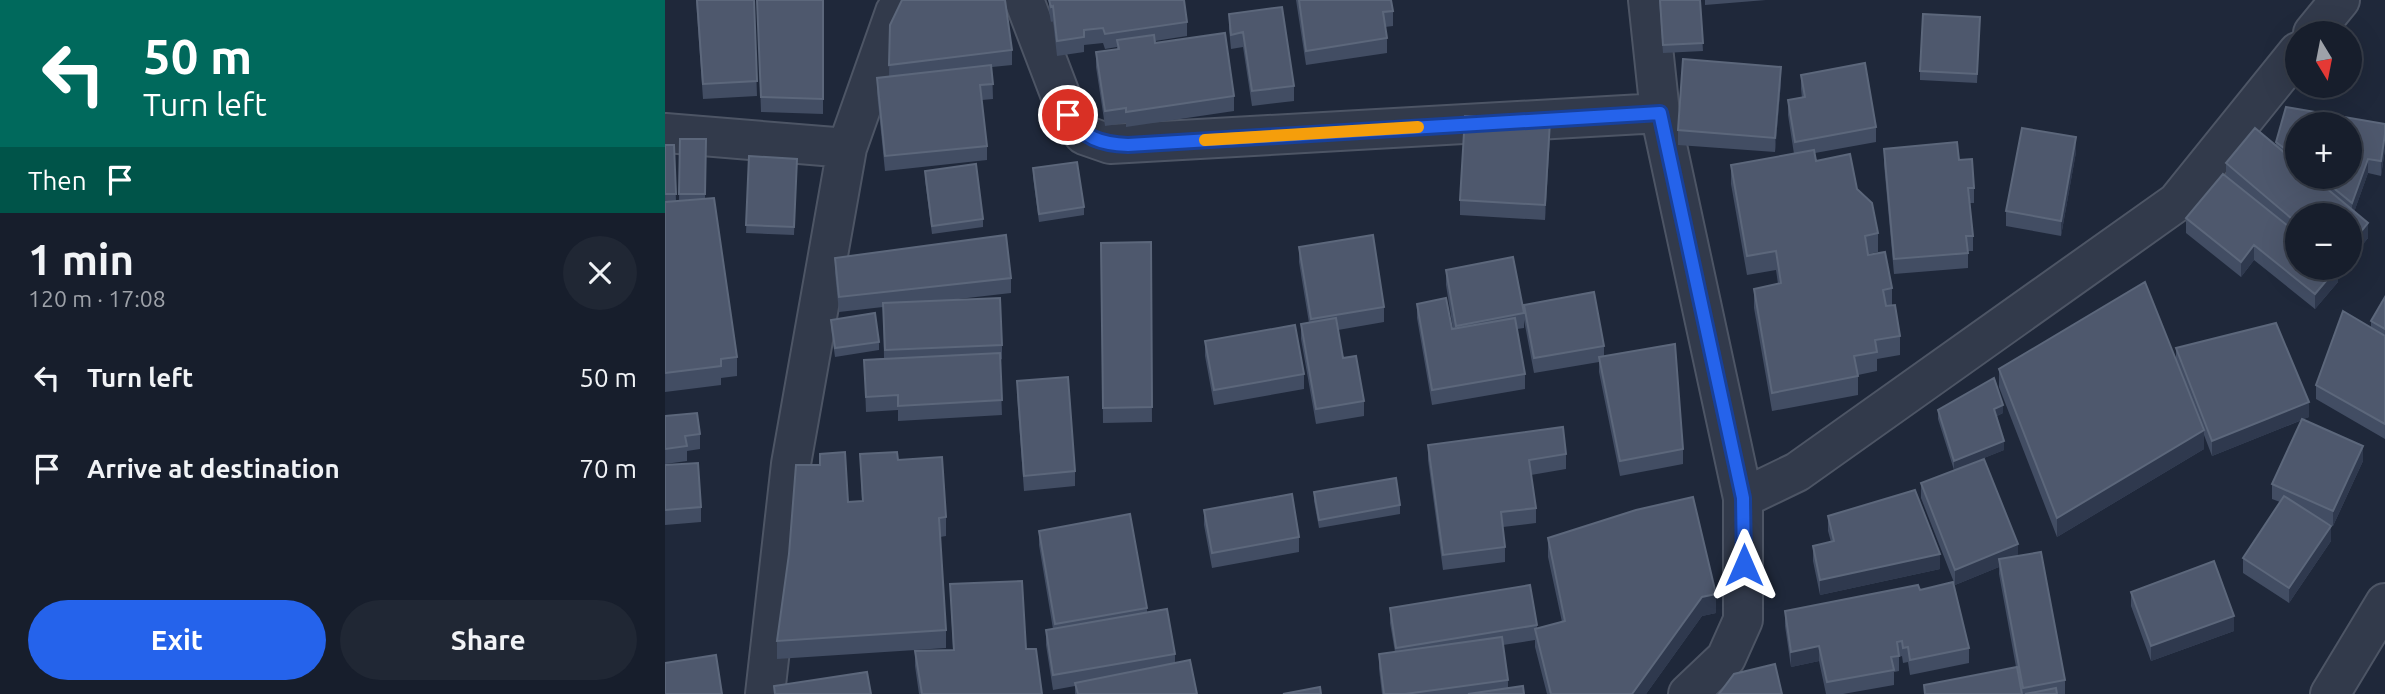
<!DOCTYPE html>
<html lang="en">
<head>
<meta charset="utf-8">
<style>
	:root { --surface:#171e2c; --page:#202734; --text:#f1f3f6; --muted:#9ea2a9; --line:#363c48; --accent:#2563eb }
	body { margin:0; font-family:Ubuntu,sans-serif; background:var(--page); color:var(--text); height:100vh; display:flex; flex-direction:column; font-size:26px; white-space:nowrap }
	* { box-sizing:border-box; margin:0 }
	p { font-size:23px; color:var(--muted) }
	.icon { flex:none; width:38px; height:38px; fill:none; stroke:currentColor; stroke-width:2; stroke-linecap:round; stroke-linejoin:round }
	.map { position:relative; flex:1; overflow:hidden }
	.side { display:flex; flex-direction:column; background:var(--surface); width:665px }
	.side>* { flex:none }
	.top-card { background:#00695c; color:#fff; overflow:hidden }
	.needle { width:46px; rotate:170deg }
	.tools { position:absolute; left:1620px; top:21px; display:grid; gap:14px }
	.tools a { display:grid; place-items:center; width:77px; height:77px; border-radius:50%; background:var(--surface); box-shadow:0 7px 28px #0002,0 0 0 2px var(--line); font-size:35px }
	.pin { position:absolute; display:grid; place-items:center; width:60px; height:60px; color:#fff; margin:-30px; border:4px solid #fff; border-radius:50%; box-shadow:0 2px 7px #0007 }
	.me { position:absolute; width:77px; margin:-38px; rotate:0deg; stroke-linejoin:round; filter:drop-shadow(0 0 5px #0008) }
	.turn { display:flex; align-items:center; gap:24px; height:147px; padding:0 28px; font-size:32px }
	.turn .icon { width:91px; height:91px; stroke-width:2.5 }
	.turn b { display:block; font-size:49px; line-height:60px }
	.then { display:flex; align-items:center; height:66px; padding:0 28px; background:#0003; gap:14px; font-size:26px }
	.round { display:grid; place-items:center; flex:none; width:74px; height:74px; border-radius:37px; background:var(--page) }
	.overview { display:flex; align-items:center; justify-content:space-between; height:119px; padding:0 28px }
	h1 { font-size:42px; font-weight:600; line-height:52px }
	.action { display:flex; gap:14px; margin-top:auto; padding:14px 28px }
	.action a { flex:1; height:80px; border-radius:42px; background:var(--accent); color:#fff; font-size:28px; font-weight:600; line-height:80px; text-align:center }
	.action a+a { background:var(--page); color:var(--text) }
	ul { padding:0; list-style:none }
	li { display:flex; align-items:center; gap:21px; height:91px; padding:0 28px }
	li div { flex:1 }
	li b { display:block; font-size:26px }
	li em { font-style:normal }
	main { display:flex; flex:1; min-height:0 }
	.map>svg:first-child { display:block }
</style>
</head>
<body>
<main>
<section class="side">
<div class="top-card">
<div class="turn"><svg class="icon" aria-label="left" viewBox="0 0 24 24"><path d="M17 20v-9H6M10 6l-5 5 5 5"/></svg><div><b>50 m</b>Turn left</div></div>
<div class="then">Then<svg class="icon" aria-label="arrive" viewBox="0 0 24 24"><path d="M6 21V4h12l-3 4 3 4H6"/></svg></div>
</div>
<div class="overview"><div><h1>1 min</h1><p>120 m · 17:08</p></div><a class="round"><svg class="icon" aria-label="close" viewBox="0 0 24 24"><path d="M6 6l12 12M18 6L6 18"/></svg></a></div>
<ul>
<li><svg class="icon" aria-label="left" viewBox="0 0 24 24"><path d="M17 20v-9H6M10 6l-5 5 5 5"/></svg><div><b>Turn left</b></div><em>50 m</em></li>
<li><svg class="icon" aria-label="arrive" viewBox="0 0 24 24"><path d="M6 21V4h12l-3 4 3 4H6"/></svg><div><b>Arrive at destination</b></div><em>70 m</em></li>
</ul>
<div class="action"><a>Exit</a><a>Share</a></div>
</section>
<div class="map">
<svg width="1720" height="694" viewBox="0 0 1720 694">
	<rect width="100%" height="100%" fill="#1f283a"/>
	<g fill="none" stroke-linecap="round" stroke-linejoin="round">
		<defs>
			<path id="minor" d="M359,0L403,115L419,135L445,144L995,113
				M983,0L995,113L1078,498
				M1648,33L1675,0
				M0,133L182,148
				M100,694L126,464L182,148L230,12L238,0
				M1023,694L1061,658L1078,620V498L1132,472L1512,202L1633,52
				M1665,694L1720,603"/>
		</defs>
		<use href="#minor" stroke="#4d5565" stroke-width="42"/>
		<use href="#minor" stroke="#323a4b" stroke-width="38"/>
	</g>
	<path fill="#424d63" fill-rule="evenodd" d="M31,0H89L92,96L38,99Z
		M92,0H158V114L96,112Z
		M384,0H519L522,22V36L490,41V43L569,96V111L461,127V123L440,126L431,67V52L452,49V47L440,49L438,43L419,45V52L392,56L388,21L386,22L384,11Z
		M631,0H726L728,11V26L720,27L722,38V53L641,65Z
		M994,0H1035L1038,51L998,53Z
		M1040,0H1101L1040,5Z
		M564,14L629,86V101L587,106L578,47L566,49L564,29Z
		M1315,17L1312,83L1255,80V71Z
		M225,25L347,50V65L327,67L328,99L317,100L322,146V160L220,171L212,93V78L224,77Z
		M1136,75L1211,127V142L1150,153L1151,161L1192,189L1213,233V252L1203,254L1227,288V305L1235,336V355L1212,359V371L1193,375V395L1107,411L1089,308V289L1113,284L1111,270L1082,275L1066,184V165L1129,154L1123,115V100L1137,98L1136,89Z
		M1116,82L1110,152L1013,145V130Z
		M1621,107L1720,124V149L1716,176L1703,173L1689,212L1703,223V238L1685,260V215H1633V268H1678L1673,273V282L1650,309L1589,260L1576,277L1521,233V218L1558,174L1561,176V163L1590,128L1611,146V142ZM1633,124H1685V177H1633Z
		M885,136L880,220L795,215V200Z
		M15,139H41L40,199L72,357V376L56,378V385L0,392V145H9L11,201H14Z
		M1219,149L1294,160L1309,188V203H1305L1308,236V251H1303V268L1229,274L1219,164Z
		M1411,152L1396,236L1341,226V211Z
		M84,156L132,159L129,235L81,233Z
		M368,168L419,207V215L374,222L368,177Z
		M260,171L318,219V227L267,234L260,180Z
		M486,242L487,422L438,423L436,243Z
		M634,247L719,307V322L673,330L678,358L699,401V416L651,424L636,339V324L644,323L634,262Z
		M170,258L346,278V293L276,301L337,345V359L335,360L337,415L233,421V410L201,412L199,360L219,358L218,307L174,312L170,273Z
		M781,270L859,313V328L852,329L860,374V389L767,405L752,318V304L787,329H788L781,285Z
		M1720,297V439L1651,399V385L1706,328V321Z
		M859,305L939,346V356L1018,449V464L955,476L934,372V362L869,373L859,320Z
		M166,320L214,342V350L170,357L166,328Z
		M540,341L639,374V389L549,405L540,356Z
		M1511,348L1644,417L1638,419L1698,461L1668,526L1657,520L1666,541L1624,603L1578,573V558L1615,502L1607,499V484L1637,420L1547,456L1539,435V449L1392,537L1334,387V369L1511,361Z
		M352,381L410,471V486L359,491L352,396Z
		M1273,410L1338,413L1332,416L1339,450L1289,470L1273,419Z
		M0,416L35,434V449L22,451V461L0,464Z
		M763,445L901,454V469L866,475L871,508V523L838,527L840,547V562L778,570L763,460Z
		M195,454L233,460L281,517V536L275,537L281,630V648L112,659V641L124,554L183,502L197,501Z
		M0,465L36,507V522L0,525Z
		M1256,483L1353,556L1400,680V694H1259V685L1351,667L1334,574V567L1290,585L1256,498Z
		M649,492L735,505V514L654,528L649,501Z
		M539,510L634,537V552L547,568L539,525Z
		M1163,516L1275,569L1155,595L1148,561V546L1166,542L1163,531Z
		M374,531L482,608V612L510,654V663L532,694H410V686L388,690L381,645V630L388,629L374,545Z
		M883,538L1051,613L1037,616L981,694H882L870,647V640L838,645L843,680V688L859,694H717L714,669V654L730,652L725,623V608L872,625V628L897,622L883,557Z
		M285,584L361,649L377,694H254L250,666V651L288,650Z
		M1255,590L1304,648V663L1245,675L1243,662L1238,663L1237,656L1234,657V671L1229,672V685L1178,694H1161L1154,661L1126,667L1120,626V611Z
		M1466,592L1569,631L1486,661L1466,606Z"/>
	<path fill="#2f394e" d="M1116,67V82L1110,152V138Z
		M885,121V136L880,220V205Z
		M1720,134V149L1716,176V161Z
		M1411,137V152L1396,236V221Z
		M1703,159V173L1687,218V203Z
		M1703,223V238L1685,260V245Z
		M1589,245V260L1576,277V262Z
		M1672,268H1673V282L1650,309V294Z
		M1673,268H1678L1673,274Z
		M1644,402V417L1547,456V441Z
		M1338,405V413L1329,417V409Z
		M1539,430V449L1392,537V518Z
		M1339,441V450L1289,470V461Z
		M1698,446V461L1668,526V511Z
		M1666,526V541L1624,603V588Z
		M1353,544V559H1334V567L1290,585V570Z
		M1275,554V569L1155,595V580Z
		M1051,594V613L1037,616L981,694H967L1037,597Z
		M1569,616V631L1486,661V646Z
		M1154,646V661L1126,667V652Z"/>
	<path fill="#4e586d" stroke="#5c677b" stroke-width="2" d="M32,0H89L92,81L38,84Z
		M92,0H158V99L96,97Z
		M237,0H340L347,50L224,65L225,25Z
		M384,0H519L522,22L440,34L438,28L419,30V37L392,41L388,6L386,7Z
		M634,0H726L728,11L718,12L722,38L641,51Z
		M995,0H1035L1038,43L998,45Z
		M617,7L629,86L587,91L578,32L566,35L564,14Z
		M1258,14L1315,17L1312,74L1255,71Z
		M560,33L569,96L461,112V108L440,111L431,52L454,49L452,40L489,35L490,43Z
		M1018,59L1116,67L1110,138L1013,130Z
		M1200,63L1211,127L1130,142L1123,100L1140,97L1136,75Z
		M326,65L328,84L315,85L322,146L220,156L212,78Z
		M1621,107L1720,124V134L1716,161L1703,159L1687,203L1655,177H1685V124H1633V159L1611,142Z
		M800,116L885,121L880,205L795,200Z
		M1357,128L1411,137L1396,221L1341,211Z
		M1590,128L1633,164V177H1648L1703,223L1685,245V215H1633V224L1561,163Z
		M15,139H41L40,194H14Z
		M1292,142L1294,160L1307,159L1309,188H1303L1308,236H1301L1303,253L1229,259L1219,149Z
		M0,145H9L11,194H0Z
		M1149,150L1151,161L1185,154L1192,189L1207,203L1213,233L1200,236L1203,255L1220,252L1227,288L1218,290L1221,306L1230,305L1235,336L1210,340L1212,352L1189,356L1193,376L1107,393L1089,289L1116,283L1111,251L1082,256L1066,165Z
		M84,156L132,159L129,227L81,225Z
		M412,162L419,207L374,214L368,168Z
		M311,164L318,219L267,226L260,171Z
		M1558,174L1633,234V268H1672L1650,294L1589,245L1576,262L1521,218Z
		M49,198L72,357L56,359V366L0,373V202Z
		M341,235L346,278L174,297L170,258Z
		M708,235L719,307L646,319L634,247Z
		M486,242L487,407L438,408L436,243Z
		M848,257L859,313L791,326L781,270Z
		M1480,282L1539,430L1392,518L1334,369Z
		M929,292L939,346L869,358L859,305Z
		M1720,297V329L1706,321Z
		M335,298L337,345L220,350L218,303Z
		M781,298L787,329L850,318L860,374L767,390L752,304Z
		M1678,311L1720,336V424L1651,385Z
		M210,313L214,342L170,348L166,320Z
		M671,318L678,358L691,356L699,401L651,409L636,324Z
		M1611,323L1644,402L1547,441L1511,348Z
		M630,325L639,374L549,390L540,341Z
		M1010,344L1018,449L955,461L934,357Z
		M335,353L337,400L233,406V395L201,397L199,360Z
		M403,377L410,471L359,476L352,381Z
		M1329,378L1338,405L1329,409L1339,441L1289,461L1273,410Z
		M32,413L35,434L20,436L22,446L0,449V416Z
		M1637,419L1698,446L1668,511L1607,484Z
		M898,427L901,454L864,460L871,508L836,512L840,547L778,555L763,445Z
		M180,452L183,502L198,501L195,454L232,452L233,460L277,457L281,517L274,518L281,630L112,641L124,554L131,465H155V454Z
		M1319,459L1353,544L1290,570L1256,483Z
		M33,463L36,507L0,510V465Z
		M731,478L735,505L654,520L649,492Z
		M1250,490L1275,554L1155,580L1148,546L1169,541L1163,516Z
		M627,494L634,537L547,553L539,510Z
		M1619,496L1666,526L1624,588L1578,558Z
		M1028,497L1051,594L1037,597L967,694H886L870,629L900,621L883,538L971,510Z
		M465,514L482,608L390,624L374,531Z
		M1376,552L1400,680L1358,688L1334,559Z
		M1549,561L1569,616L1486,646L1466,592Z
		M357,581L361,649H371L377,694H257L250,651L289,650L285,584Z
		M1288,582L1304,648L1245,660L1243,647L1238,648L1237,641L1232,642L1234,656L1226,657L1229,670L1162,682L1154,646L1126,652L1120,611L1253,585L1255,590Z
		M865,585L872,625L731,648L725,608Z
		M502,609L510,654L388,675L381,630Z
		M837,637L843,680L740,694H719L714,654Z
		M51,655L57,694H0V663Z
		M525,660L532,694H413L410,683Z
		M1110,664L1117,694H1054L1069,674Z
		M1352,667L1357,694H1260L1259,685Z
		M202,672L206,694H110L109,686Z
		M858,686L859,694H803Z
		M655,687L656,694H618Z
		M1391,688L1392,694H1360Z"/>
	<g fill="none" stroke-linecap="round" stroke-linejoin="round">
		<defs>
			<path id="route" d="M403,115C418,138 436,144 463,145L995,113L1078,498L1079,565"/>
		</defs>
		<use href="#route" stroke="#184099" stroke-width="18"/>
		<use href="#route" stroke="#2563eb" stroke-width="12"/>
		<path stroke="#f59e0b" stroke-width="12" d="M540,140L753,127"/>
	</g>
</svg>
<div class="tools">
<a><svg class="needle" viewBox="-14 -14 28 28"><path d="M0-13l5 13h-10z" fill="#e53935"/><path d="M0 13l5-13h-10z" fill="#9ea2a9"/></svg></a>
<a>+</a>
<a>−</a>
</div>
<div class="pin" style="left:403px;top:115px;background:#d93025"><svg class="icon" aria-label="arrive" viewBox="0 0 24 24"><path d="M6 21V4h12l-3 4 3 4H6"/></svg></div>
<svg class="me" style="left:1079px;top:565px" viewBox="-20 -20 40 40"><path d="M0-17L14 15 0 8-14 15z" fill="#2563eb" stroke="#fff" stroke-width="4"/></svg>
</div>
</main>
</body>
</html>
